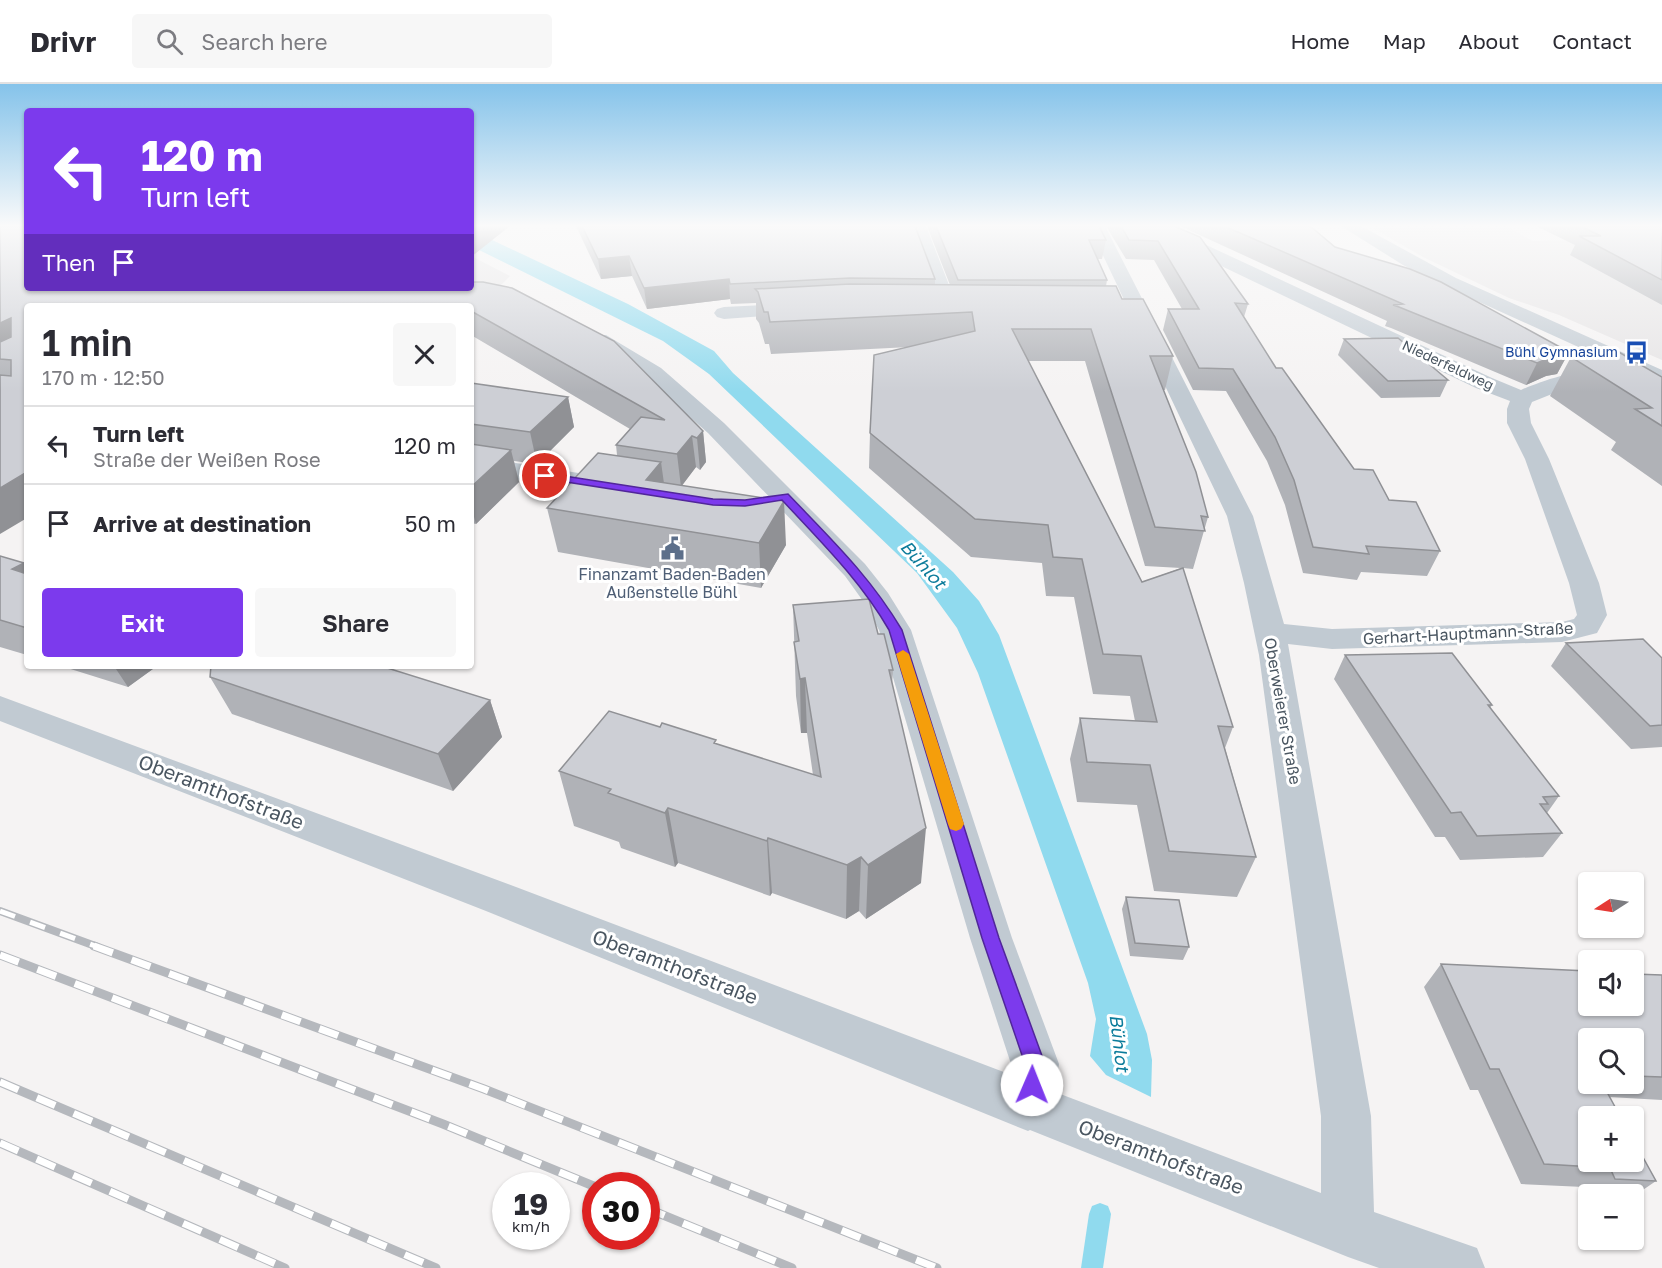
<!DOCTYPE html>
<html lang="en">
<head>
<meta charset="utf-8">
<style>
	:root { --surface:#fff; --page:#f7f7f7; --text:#2b2b33; --muted:#7c7c81; --line:#e1e1e2; --accent:#7c3aed }
	body { margin:0; font-family:"Golos Text",sans-serif; background:var(--page); color:var(--text); height:100vh; display:flex; flex-direction:column; font-size:22px; white-space:nowrap }
	* { box-sizing:border-box; margin:0 }
	p { font-size:20px; color:var(--muted) }
	.icon { flex:none; width:33px; height:33px; fill:none; stroke:currentColor; stroke-width:2; stroke-linecap:round; stroke-linejoin:round }
	.map { position:relative; flex:1; overflow:hidden }
	.drawer { position:absolute; left:24px; top:219px; width:450px; height:366px; display:flex; flex-direction:column; background:var(--surface); border-radius:6px; box-shadow:0 2px 4px #0004 }
	.drawer>* { flex:none }
	.banner { position:absolute; left:24px; top:24px; width:450px; height:183px; border-radius:6px; box-shadow:0 2px 4px #0004; background:#7c3aed; color:#fff; overflow:hidden }
	.needle { width:39px; rotate:258deg }
	.controls { position:absolute; left:1578px; top:788px; display:grid; gap:12px }
	.controls a { display:grid; place-items:center; width:66px; height:66px; border-radius:6px; background:var(--surface); box-shadow:0 2px 4px #0004; font-size:30px }
	.speed { position:absolute; left:492px; top:1088px; display:flex; gap:12px; font-size:30px; font-weight:700; text-align:center }
	.speed>* { display:grid; place-content:center; width:78px; height:78px; border-radius:50%; background:var(--surface); box-shadow:0 2px 4px #0004; line-height:1 }
	.speed small { font-size:15px; font-weight:400 }
	.speed .limit { border:9px solid #d22; background:#fff; color:#111 }
	.pin { position:absolute; display:grid; place-items:center; width:51px; height:51px; color:#fff; margin:-26px; border:3px solid #fff; border-radius:50%; box-shadow:0 2px 6px #0007 }
	.me { position:absolute; width:66px; margin:-33px; rotate:1deg; stroke-linejoin:round; filter:drop-shadow(0 0 4px #0008) }
	.turn { display:flex; align-items:center; gap:21px; height:126px; padding:0 18px; font-size:27px }
	.turn .icon { width:78px; height:78px; stroke-width:2.5 }
	.turn b { display:block; font-size:42px; line-height:51px }
	.then { display:flex; align-items:center; height:57px; padding:0 18px; background:#0003; gap:12px; font-size:22px }
	.round { display:grid; place-items:center; flex:none; width:63px; height:63px; border-radius:6px; background:var(--page) }
	.overview { display:flex; align-items:center; justify-content:space-between; height:102px; padding:0 18px }
	h1 { font-size:36px; font-weight:600; line-height:45px }
	.cta { display:flex; gap:12px; margin-top:auto; padding:12px 18px }
	.cta a { flex:1; height:69px; border-radius:6px; background:var(--accent); color:#fff; font-size:24px; font-weight:600; line-height:69px; text-align:center }
	.cta a+a { background:var(--page); color:var(--text) }
	ul { padding:0; list-style:none }
	li { display:flex; align-items:center; gap:18px; height:78px; padding:0 18px; border-top:2px solid var(--line) }
	li div { flex:1 }
	li b { display:block; font-size:22px }
	li em { font-style:normal }
	header { display:flex; align-items:center; gap:36px; box-sizing:border-box; height:84px; padding:0 30px; background:var(--surface); border-bottom:2px solid var(--line) }
	header strong { font-size:28px }
	nav { display:flex; gap:33px; margin-inline-start:auto; font-size:21px }
	.search { width:420px; height:54px; background:var(--page); display:flex; align-items:center; gap:15px; box-sizing:border-box; padding:0 21px; border-radius:6px; color:var(--muted); font-size:22px }
	.map>svg:first-child { display:block }
</style>
</head>
<body>
<header>
<strong>Drivr</strong>
<div class="search"><svg class="icon" aria-label="search" viewBox="0 0 24 24"><circle cx="10" cy="10" r="6"/><path d="M15 15l6 6"/></svg>Search here</div>
<nav><a>Home</a><a>Map</a><a>About</a><a>Contact</a></nav>
</header>
<div class="map">
<svg width="1662" height="1184" viewBox="0 0 1662 1184">
	<rect width="100%" height="100%" fill="#f5f3f3"/>
	<path fill="#e6e4e5" d="M1369,142H1505L1533,157L1662,153V276L1559,231L1509,214L1423,173Z
		M471,172L510,192L498,204L471,203Z"/>
	<path fill="#90daee" d="M471,146L628,220L714,267L733,289L953,488L979,517L999,551L1147,950L1152,976L1151,1013L1106,991L1090,972L1096,935L1088,899L978,589L957,544L917,489L709,290L663,257L471,162Z"/>
	<g fill="none" stroke-linecap="round" stroke-linejoin="round">
		<path fill="#90daee" fill-rule="evenodd" d="M1100,1119L1108,1122L1111,1130L1103,1184H1081L1089,1130L1092,1122Z"/>
		<path fill="#c1cad2" fill-rule="evenodd" d="M910,142H926L958,224L955,228H941L938,224Z
			M1089,142H1105L1253,432L1284,540L1332,545L1562,538L1574,535L1577,531L1569,499L1525,375L1507,339V325L1510,317L1476,304L1190,167L1139,145L1137,142H1159L1202,159L1492,294L1521,306C1543,296 1586,282 1610,287L1613,292L1610,297L1567,304L1532,318L1529,325L1531,339L1549,375L1599,499L1607,531L1597,549L1562,558L1332,565L1288,560L1371,1032L1374,1128L1477,1164L1485,1184H1379L1348,1173L1030,1046L1028,1047L486,827L0,637V612L516,803L1009,990L1011,980L970,854L879,546L863,517L845,492L708,349L645,294L592,259L589,255L592,251H606L661,284L724,339L865,480L888,509L911,546L1012,854L1059,980L1055,1008L1321,1109V1032L1259,571L1244,499L1227,432Z
			M1341,142H1361L1456,194L1662,286V301L1444,202L1403,181Z
			M800,219L807,221L810,225L807,229L724,235L717,233L714,229L717,225L724,223Z
			M471,372L616,395L625,398L629,403L625,408L616,411L471,388Z"/>
		<defs>
			<path id="rail-far1" d="M0,827L98,863"/>
			<path id="rail" d="M94,862L484,1005L937,1184
				M0,871L443,1040L596,1103
				M0,998L436,1184
				M0,1059L285,1184
				M646,1124L792,1184"/>
		</defs>
		<use href="#rail-far1" stroke="#b5b8bd" stroke-width="8"/>
		<use href="#rail" stroke="#b5b8bd" stroke-width="9"/>
		<use href="#rail-far1" stroke="#fff" stroke-width="5" stroke-dasharray="16" stroke-linecap="butt"/>
		<use href="#rail" stroke="#fff" stroke-width="7" stroke-dasharray="20" stroke-linecap="butt"/>
	</g>
	<path fill="#b0b2b7" fill-rule="evenodd" d="M0,142L27,204H471V184L474,198L703,347L706,378L700,386L696,383L682,401L786,461L761,504L558,468L547,424L617,371L616,361L630,345L471,251V222H27L0,450Z
		M576,142H915L935,195V200L950,201L927,142H1099L1106,156L1102,175H1097L1107,196L1106,202L1122,215L1173,272L1165,306H1163L1208,433L1193,485L1183,484L1233,643L1225,664L1256,773L1237,813L1154,807L1137,721L1077,718L1070,675L1080,634L1135,637L1130,612L1093,610L1074,513L1046,512L1042,479L971,473L869,384L870,349L910,263L771,270L769,260H765L759,239L756,235V219L731,220L730,215L647,225L632,192L601,195ZM1028,277H1085L1145,482L1181,484L1142,498Z
		M1106,142H1310L1335,163L1569,268L1557,290L1546,292L1526,301L1391,244L1385,242L1387,237L1180,142L1179,144L1248,220L1244,233L1276,284L1354,385L1389,416L1440,467L1427,492L1361,488L1357,496L1303,489L1285,421L1267,377L1226,307L1193,306L1163,246L1168,225H1182L1154,176L1126,175Z
		M1536,142H1662V221L1570,171L1575,161Z
		M1344,255L1448,296L1440,313L1381,314L1338,271Z
		M1571,273L1662,293V402L1611,366L1616,358L1550,312Z
		M471,299L568,313L574,343L537,380L514,377L519,398L476,440L471,439Z
		M0,472L24,479L27,484V571L0,563Z
		M793,521L878,550L893,586L892,602L921,799L866,835L859,827L846,835L772,809L770,812L678,779L675,783L621,764L619,758L574,742L559,687L716,660L813,691L807,649H801L796,612Z
		M1566,559L1662,574V663L1631,665L1551,582Z
		M1345,571L1492,621L1490,624L1559,712L1547,729L1562,749L1543,773L1460,776L1445,753H1435L1334,595Z
		M61,582H157L128,603Z
		M210,593L490,616L502,653L453,707L232,630Z
		M1126,813L1189,863L1183,876L1130,872L1122,825Z
		M1441,880L1662,891V1016L1609,1013L1656,1097L1634,1112V1110H1588V1114L1584,1103L1521,1100L1478,1006H1470L1424,903ZM1588,954H1634V999H1588Z"/>
	<path fill="#909195" d="M473,142H510L471,173V144Z
		M629,172L632,192L601,195L598,175Z
		M729,195L730,215L647,225L644,204Z
		M11,234L27,262L0,275V239Z
		M1569,268L1557,290L1546,292L1526,301L1537,279L1558,270Z
		M568,313L574,343L537,380L530,348Z
		M703,347L706,378L700,386L697,354Z
		M692,352L696,383L681,403L677,370Z
		M511,366L519,398L476,440L471,422V403Z
		M661,378L667,421L646,396Z
		M27,388V434L0,450V404Z
		M784,417L786,461L761,504L759,459Z
		M24,479L27,484V507L12,485Z
		M114,582H157L128,603Z
		M805,594L807,649H801L800,595Z
		M490,616L502,653L453,707L438,670Z
		M668,724L678,779L675,783L665,729Z
		M926,744L921,799L866,835L868,781Z
		M768,754L772,809L770,812L767,757Z
		M861,773L859,827L846,835L847,781Z"/>
	<path fill="#cdcfd5" stroke="#909195" stroke-width="1.5" d="M0,142H27V204H471V198H483L512,204L614,257L703,347L697,354L692,352L677,370L616,361L641,333L665,336L471,227V222L461,221L460,222H27V388L0,404V291L11,292V276L0,275V258L11,253V234L0,239Z
		M582,142H915L935,195L850,194L730,200L729,195L644,204L629,172L598,175Z
		M936,142H1099L1106,156H1089L1107,196H958Z
		M1121,142H1174L1200,153L1248,220L1235,219L1276,284H1282L1354,385L1373,386L1389,416L1416,418L1440,467L1366,462L1369,470L1313,463L1294,396L1275,353L1233,285L1199,284L1168,225H1199L1158,157L1129,156Z
		M1224,142H1310L1335,163L1410,185L1441,198L1569,268L1558,270L1537,279L1399,223L1393,221L1403,220Z
		M1580,142H1662V196L1579,152H1601Z
		M850,200L1116,202L1122,215H1143L1173,272H1150L1196,388L1208,433L1201,432L1205,447L1155,443L1091,245H1012L1142,498L1183,484L1233,643L1218,642L1256,773L1169,767L1150,681L1087,678L1080,634L1157,638L1141,572L1103,570L1082,475L1053,473L1048,441L975,435L870,349L874,271L975,247L972,228L770,238L768,228H764L758,208L755,205Z
		M1398,254L1448,296L1388,297L1344,255Z
		M1610,263L1662,293V342L1635,325L1652,324L1571,273L1583,268Z
		M471,299L568,313L530,348L471,340Z
		M471,360L511,366L471,403Z
		M598,369L661,378L646,396L784,417L759,459L547,424Z
		M0,472L24,479L12,485L27,490V544L0,536Z
		M869,515L878,550H884L893,586H889L926,744L868,781L861,773L847,781L768,754L767,757L668,724L665,729L608,709L611,705L559,687L609,627L660,643L662,639L716,656L714,659L821,693L805,594L800,595L794,558L799,557L793,521Z
		M1643,555L1662,574V641L1650,642L1566,559Z
		M1452,569L1492,621H1488L1559,712L1543,713L1548,720H1540L1562,749L1477,752L1461,728L1451,729L1345,571Z
		M211,582H381L490,616L438,670L210,593Z
		M1126,813L1179,816L1189,863L1135,859Z
		M1441,880L1588,887V921H1634V890L1662,891V993L1634,992V954H1588V999H1602L1620,1032H1588V1077H1634V1057L1656,1097L1615,1095L1610,1084L1544,1080L1499,985H1490Z"/>
	<linearGradient id="sky" x2="0" y2="1"><stop stop-color="#85c3ea"/><stop offset="0.46" stop-color="#fafafa"/><stop offset="1" stop-color="#fafafa" stop-opacity="0"/></linearGradient>
	<rect width="1662" height="308" fill="url(#sky)"/>
	<path fill="#7c3aed" stroke="#51269a" stroke-width="1.5" d="M545,389L713,415L745,416L788,410C831,455 870,492 902,546L999,854L1045,980L1039,1008L1032,1011L1024,1008L1022,1001L1025,980L982,854L889,546C860,496 821,458 782,416L745,422L713,421L541,394L540,392Z"/>
	<path fill="#f59e0b" d="M903,566L909,570L964,740L961,745L956,747L950,745L948,740L896,570Z"/>
	<defs>
		<symbol id="bus-bare" viewBox="-9 -9 18 18"><path d="M-5-6H5V4H4V6H2V4H-2V6H-4V4H-5ZM-3.5-4V0h7V-4ZM-3.5 1.2v1.5H-2V1.2ZM2 1.2v1.5H3.5V1.2Z" fill="#1a4fb4" stroke="#fff" stroke-width="2.5" paint-order="stroke"/></symbol>
		<symbol id="civic-bare" viewBox="-9 -9 18 18"><path d="M-.6-6.5H3V-4.5H.6V-3L4-1V1h2V6H-6V1h2V-1L-.6-3ZM-1.2 2.5V6h2.4V2.5Z" fill="#5c6f8a" stroke="#fff" stroke-width="2.5" paint-order="stroke"/></symbol>
	</defs>
	<g fill-rule="evenodd">
		<use href="#bus-bare" x="1620" y="252" width="33" height="33"/>
		<use href="#civic-bare" x="656" y="448" width="33" height="33"/>
	</g>
	<g text-anchor="middle" stroke-width="6" stroke-linejoin="round" paint-order="stroke">
		<g font-size="14" fill="#164399" stroke="#fff" text-anchor="end">
			<text x="1618" y="273">Bühl Gymnasium</text>
		</g>
		<g font-size="14" fill="#4a5661" stroke="#fff">
			<text transform="translate(1448 281) rotate(25)" y="5">Niederfeldweg</text>
		</g>
		<g font-size="16" fill="#4e5e75" stroke="#fff">
			<text x="672" y="496">Finanzamt Baden-Baden<tspan x="672" dy="18">Außenstelle Bühl</tspan></text>
		</g>
		<g font-size="16" fill="#4a5661" stroke="#fff">
			<text transform="translate(1468 549) rotate(-3)" y="6">Gerhart-Hauptmann-Straße</text>
			<text transform="translate(1283 627) rotate(80)" y="6">Oberweierer Straße</text>
		</g>
		<g font-size="18" font-style="italic" fill="#0c7c9b" stroke="#fff">
			<text transform="translate(923 481) rotate(48)" y="6">Bühlot</text>
			<text transform="translate(1119 959) rotate(83)" y="6">Bühlot</text>
		</g>
		<g font-size="20" fill="#4a5661" stroke="#fff">
			<text transform="translate(221 708) rotate(21)" y="7">Oberamthofstraße</text>
			<text transform="translate(675 883) rotate(21)" y="7">Oberamthofstraße</text>
			<text transform="translate(1161 1073) rotate(21)" y="7">Oberamthofstraße</text>
		</g>
	</g>
</svg>
<div class="controls">
<a><svg class="needle" viewBox="-14 -14 28 28"><path d="M0-13l5 13h-10z" fill="#e53935"/><path d="M0 13l5-13h-10z" fill="#7c7c81"/></svg></a>
<a><svg class="icon" aria-label="sound" viewBox="0 0 24 24"><path d="M4 9h4l5-4v14l-5-4H4zM17 9q2 3 0 6"/></svg></a>
<a><svg class="icon" aria-label="search" viewBox="0 0 24 24"><circle cx="10" cy="10" r="6"/><path d="M15 15l6 6"/></svg></a>
<a>+</a>
<a>−</a>
</div>
<div class="speed"><div>19<small>km/h</small></div><div class="limit">30</div></div>
<div class="pin" style="left:545px;top:392px;background:#d93025"><svg class="icon" aria-label="arrive" viewBox="0 0 24 24"><path d="M6 21V4h12l-3 4 3 4H6"/></svg></div>
<svg class="me" style="left:1032px;top:1001px" viewBox="-20 -20 40 40"><circle r="19" fill="#fff"/><path d="M0-13L10 11 0 6-10 11z" fill="#7c3aed"/></svg>
<div class="banner">
<div class="turn"><svg class="icon" aria-label="left" viewBox="0 0 24 24"><path d="M17 20v-9H6M10 6l-5 5 5 5"/></svg><div><b>120 m</b>Turn left</div></div>
<div class="then">Then<svg class="icon" aria-label="arrive" viewBox="0 0 24 24"><path d="M6 21V4h12l-3 4 3 4H6"/></svg></div>
</div>
<section class="drawer">
<div class="overview"><div><h1>1 min</h1><p>170 m · 12:50</p></div><a class="round"><svg class="icon" aria-label="close" viewBox="0 0 24 24"><path d="M6 6l12 12M18 6L6 18"/></svg></a></div>
<ul>
<li><svg class="icon" aria-label="left" viewBox="0 0 24 24"><path d="M17 20v-9H6M10 6l-5 5 5 5"/></svg><div><b>Turn left</b><p>Straße der Weißen Rose</p></div><em>120 m</em></li>
<li><svg class="icon" aria-label="arrive" viewBox="0 0 24 24"><path d="M6 21V4h12l-3 4 3 4H6"/></svg><div><b>Arrive at destination</b></div><em>50 m</em></li>
</ul>
<div class="cta"><a>Exit</a><a>Share</a></div>
</section>
</div>
</body>
</html>
